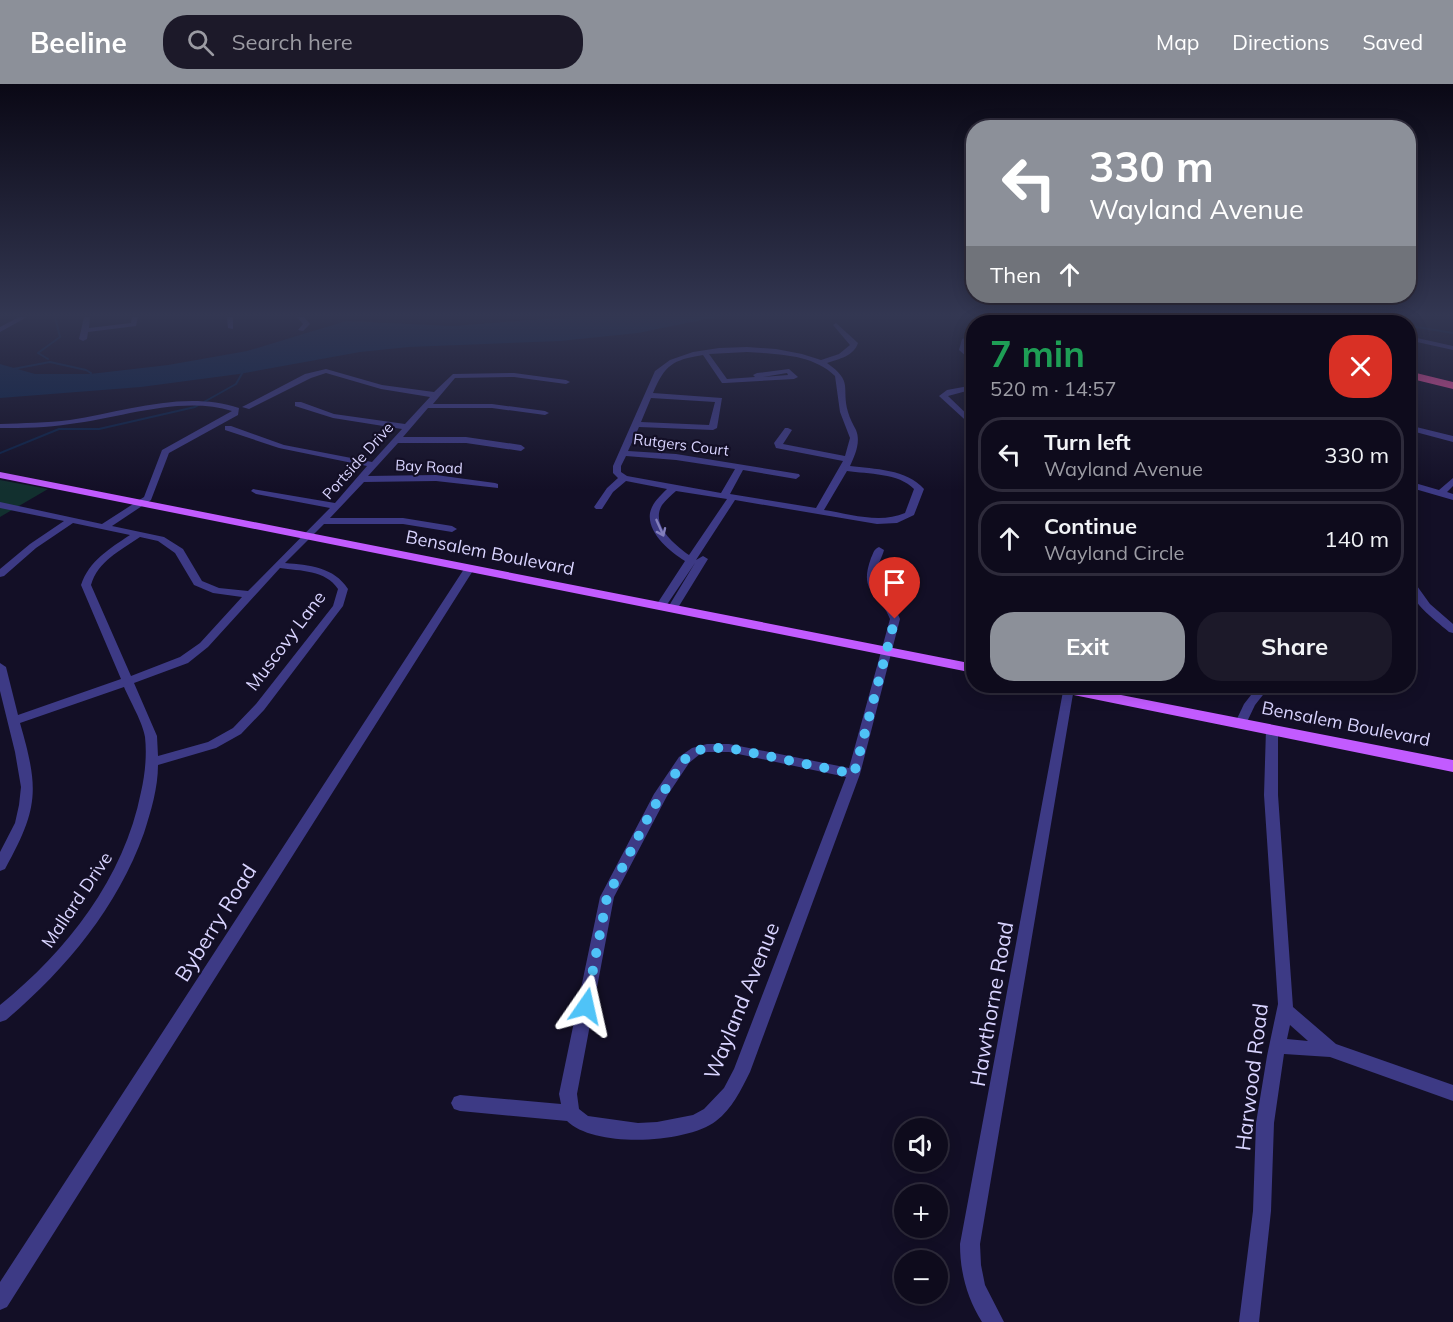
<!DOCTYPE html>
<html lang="en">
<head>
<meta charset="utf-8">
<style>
	:root { --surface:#0e0b1c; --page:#1c1929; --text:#f1f3f6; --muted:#9b9ba3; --line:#2e2b3b; --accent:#8c9099 }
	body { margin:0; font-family:Mulish,sans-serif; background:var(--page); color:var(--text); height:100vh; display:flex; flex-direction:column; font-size:22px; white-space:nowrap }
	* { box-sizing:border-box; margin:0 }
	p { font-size:20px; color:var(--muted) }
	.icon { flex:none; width:33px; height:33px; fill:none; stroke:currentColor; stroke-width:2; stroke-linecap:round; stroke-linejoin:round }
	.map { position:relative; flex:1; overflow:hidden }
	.side { position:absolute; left:966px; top:231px; width:450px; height:378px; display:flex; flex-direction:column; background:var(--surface); border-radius:24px; box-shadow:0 3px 15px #0003,0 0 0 2px var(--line) }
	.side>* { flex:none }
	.hud { position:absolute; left:966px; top:36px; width:450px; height:183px; border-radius:24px; box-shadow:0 3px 15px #0003,0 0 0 2px var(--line); background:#8c9099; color:#fff; overflow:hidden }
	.buttons { position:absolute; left:894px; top:1034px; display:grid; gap:12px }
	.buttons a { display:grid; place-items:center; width:54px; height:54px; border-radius:50%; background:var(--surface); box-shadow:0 3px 15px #0003,0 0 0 2px var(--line); font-size:30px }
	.pin { position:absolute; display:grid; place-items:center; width:51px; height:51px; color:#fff; margin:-62px -26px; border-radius:50% 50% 50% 0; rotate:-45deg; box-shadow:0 0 6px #0007 }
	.pin .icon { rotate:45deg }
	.me { position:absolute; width:66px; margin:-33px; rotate:11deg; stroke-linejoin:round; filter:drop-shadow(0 0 4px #0008) }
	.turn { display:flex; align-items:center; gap:21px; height:126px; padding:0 24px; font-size:27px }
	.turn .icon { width:78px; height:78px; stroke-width:2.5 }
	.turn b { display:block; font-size:42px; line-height:51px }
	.then { display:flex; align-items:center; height:57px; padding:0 24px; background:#0003; gap:12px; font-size:22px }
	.round { display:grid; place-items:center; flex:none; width:63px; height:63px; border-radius:24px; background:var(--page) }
	.summary { display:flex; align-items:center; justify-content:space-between; height:102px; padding:0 24px }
	h1 { font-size:36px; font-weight:700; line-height:45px; color:#1e9e55 }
	.action { display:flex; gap:12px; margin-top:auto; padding:12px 24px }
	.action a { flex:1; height:69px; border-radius:24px; background:var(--accent); color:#fff; font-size:24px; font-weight:700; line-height:69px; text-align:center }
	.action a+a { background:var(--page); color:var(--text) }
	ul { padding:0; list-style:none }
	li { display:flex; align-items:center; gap:18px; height:75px; margin:0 12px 9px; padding:0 12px; border:3px solid var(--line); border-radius:24px }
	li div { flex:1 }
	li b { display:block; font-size:22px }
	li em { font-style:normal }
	header { display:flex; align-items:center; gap:36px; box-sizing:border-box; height:84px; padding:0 30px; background:var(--accent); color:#fff }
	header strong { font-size:28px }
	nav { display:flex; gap:33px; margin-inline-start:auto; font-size:21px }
	.search { width:420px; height:54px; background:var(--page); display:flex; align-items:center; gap:15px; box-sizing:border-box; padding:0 21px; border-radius:24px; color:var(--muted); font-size:22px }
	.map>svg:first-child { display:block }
</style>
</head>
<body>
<header>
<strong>Beeline</strong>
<div class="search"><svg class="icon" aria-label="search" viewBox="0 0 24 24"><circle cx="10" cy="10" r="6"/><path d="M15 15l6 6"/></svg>Search here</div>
<nav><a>Map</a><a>Directions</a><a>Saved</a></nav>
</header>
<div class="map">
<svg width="1453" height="1238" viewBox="0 0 1453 1238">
	<rect width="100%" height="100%" fill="#130f26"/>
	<path fill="#12302f" d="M0,396L48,405L0,433Z"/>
	<path fill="#0c2248" d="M568,233H716L638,249L560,257L409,263L360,268L239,290L141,303L0,314V280L35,290H90L168,281L247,267L346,237L453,242Z"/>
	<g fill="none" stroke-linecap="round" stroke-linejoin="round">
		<path stroke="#0c2248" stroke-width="2" d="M1410,242L1453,249
			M48,275L38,269L60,253L55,233
			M13,285L50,278L86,286L91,289L90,294
			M0,369L59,345H99L195,323L236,300L244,286"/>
		<path fill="#3d3a85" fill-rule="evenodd" d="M19,233H27L0,248V243Z
			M84,233H90L89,244L131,239L132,233H138L136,242L88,248L87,255L83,257L79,255Z
			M227,233H233V245L228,244Z
			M297,233H304L310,240L303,247L298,246L303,240Z
			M1032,233H1043L1025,238H1015Z
			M1114,233H1126L1146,238H1135Z
			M1321,236H1342L1345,238H1318Z
			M836,239L858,259C854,272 839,275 827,279C854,298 841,303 848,328C850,335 853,340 856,346C861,358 855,371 850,382C874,385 907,385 924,405L914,431L897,439L877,440L735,416L696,476L703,472L708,475L676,527L672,528L667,525L695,479L664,525H656L655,523L685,477C670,468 647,449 650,429C652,419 660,412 667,405L626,397L613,408L602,425H596L594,423L607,404L618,394L613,389V382L655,287L670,276L693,268L719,264L747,263L776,265L802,270L821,276L839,270L850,261L833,241ZM747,268C777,270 813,270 835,292L840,328L850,354L845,372L783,360L792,346L788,344H785L774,359L776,364L843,377L816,424L730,410L743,386L796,395L800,392L799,390L676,370L628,367L639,343L713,346L717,344L722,314L653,309C665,281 672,276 703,271L722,299H725L794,295L798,293L789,285L757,289L753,291L755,293L727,295L709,270ZM787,289L788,291L763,293ZM651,314L715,318L709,341L641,338ZM626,372L676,376L735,385L721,409L627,392L621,388V382ZM847,387C868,390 899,389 914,405L905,429C880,440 850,430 824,426ZM676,407L727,415L689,471C675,461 650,441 662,421C666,416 671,411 676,407Z
			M974,250V255L968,258L967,266L974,272V279L959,266L962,255Z
			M1408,252L1453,262V266L1408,256Z
			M326,285L382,301L434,308L453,290L514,289L566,296L570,298L566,300L514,293L455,294L433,320H492L545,327L549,329L545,331L492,324H428L403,353H466L521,361L525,364L521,367L466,359H398L368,392L436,391L495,399L498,400V404L436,397L364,398L330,434H403L452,442L457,445L452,448L403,440H324L285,479C309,481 334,483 348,505L343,522L264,626L241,650L216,664L158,681C158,704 151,727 144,749C117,824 66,885 6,936L0,938V921C67,867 124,794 141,708C145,691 147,671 145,653C143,639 130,617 124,603L20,639C39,705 39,724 5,785L0,787V768L15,739L19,721L21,703L15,668L0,607V579L6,583L18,631L121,595L81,501C89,477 109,465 130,451L73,439L36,464L4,492L0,493V485L30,460L64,437L0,424V418L102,440L144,413L162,366L232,327C182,311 120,334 70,340C47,344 23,344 0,344V340C23,339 47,339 70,336C125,328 183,306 239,324L238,331L169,369L151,416L112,442L164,453L183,465L202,497L219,504L248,507L330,424L256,410L251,407L253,405L335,419L367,382L279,364L225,346V342H231L284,361L372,378L402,345L333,334L295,322V318H301L334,330L405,340L430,313L381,305L326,289L311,294L249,325L242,323L305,290ZM140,453L158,457L175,469L194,501L213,509L242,513L200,559L180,573L131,592L91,501C98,477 120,467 140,453ZM280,484C300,487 326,486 338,505L333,522L256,620L233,644L208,658L158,672L157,652L134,599L188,579L208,563Z
			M974,301V305L948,312L974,337V344L939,312L947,306Z
			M1408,341L1453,352V358L1408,346Z
			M1453,394V402L1447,408L1453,410V416L1408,403V397L1439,406Z
			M879,463L884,466C882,474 877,481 876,489C874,506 895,520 900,535L860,690L750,988C741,1006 732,1025 716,1037C686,1060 594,1064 567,1037L460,1027L454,1025L451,1019L454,1013L460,1011L561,1020L559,1010L600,813L654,710L679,673L692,664L707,660H729L849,684L890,535C879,507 858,510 871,474C874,468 873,466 879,463ZM707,668H729L846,693L734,985L724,1004L704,1025L693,1031L657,1038L638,1039L588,1032L579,1025L577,1010L614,813L667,712L689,679L700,670Z
			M469,482L474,485L7,1223L0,1226V1198L464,485Z
			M1408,494L1412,495L1430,520L1453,540V549L1449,548C1433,534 1408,518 1408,494Z
			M1064,602H1072L1074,604L980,1160L981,1181L985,1201L1004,1238H982C967,1214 960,1188 960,1160Z
			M1258,602H1270L1255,621L1245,642H1237L1235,639L1244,620Z
			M1272,641L1278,645V711L1293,923L1336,960L1453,1001V1017L1330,973L1284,970L1274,1039L1271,1127L1259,1238H1239L1253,1127L1256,1039L1267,972L1278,920L1264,711L1266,645ZM1290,941L1308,957L1287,955Z"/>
		<path fill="#c25bff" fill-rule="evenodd" d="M0,388L974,580V589L0,394Z
			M1047,602H1075L1453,676V688L1054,607Z"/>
		<path fill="#ff4fa3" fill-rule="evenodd" d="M1207,233H1222L1233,238H1219Z
			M1234,233H1249L1261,238H1247Z
			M1408,287L1453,298V305L1408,294Z"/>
	</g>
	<defs><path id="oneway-shaft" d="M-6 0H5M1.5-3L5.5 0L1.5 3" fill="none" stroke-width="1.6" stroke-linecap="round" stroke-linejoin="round" transform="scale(1.5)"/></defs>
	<use stroke="#837fbc" href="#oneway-shaft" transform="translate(660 444) rotate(66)"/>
	<linearGradient id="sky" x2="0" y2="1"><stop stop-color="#0a0815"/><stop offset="0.57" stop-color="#333752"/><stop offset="1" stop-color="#333752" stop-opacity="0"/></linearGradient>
	<rect width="1453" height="406" fill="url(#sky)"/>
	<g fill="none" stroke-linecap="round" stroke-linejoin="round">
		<path stroke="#4fc3f7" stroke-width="10" stroke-dasharray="0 18" d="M586,922L607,813L652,726L684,676L696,667L707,664H729L854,690L895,535"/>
	</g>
	<g text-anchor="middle" stroke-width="4.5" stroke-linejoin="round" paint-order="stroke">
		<g font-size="15" fill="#d9d4ff" stroke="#130f26">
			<text transform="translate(681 361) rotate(7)" y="5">Rutgers Court</text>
			<text transform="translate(358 377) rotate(-48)" y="5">Portside Drive</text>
			<text transform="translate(429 383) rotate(3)" y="5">Bay Road</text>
		</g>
		<g font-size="18" fill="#d9d4ff" stroke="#130f26">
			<text transform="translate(490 469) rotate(11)" y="6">Bensalem Boulevard</text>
			<text transform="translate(286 557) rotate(-53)" y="6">Muscovy Lane</text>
			<text transform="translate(1346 640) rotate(11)" y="6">Bensalem Boulevard</text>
			<text transform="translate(77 816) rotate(-56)" y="6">Mallard Drive</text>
		</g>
		<g font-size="21" fill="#d9d4ff" stroke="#130f26">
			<text transform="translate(216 839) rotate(-58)" y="7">Byberry Road</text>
			<text transform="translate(742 917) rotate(-68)" y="7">Wayland Avenue</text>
			<text transform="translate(992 920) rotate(-80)" y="7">Hawthorne Road</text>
			<text transform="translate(1252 993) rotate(-83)" y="7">Harwood Road</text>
		</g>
	</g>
</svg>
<div class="buttons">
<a><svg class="icon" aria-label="sound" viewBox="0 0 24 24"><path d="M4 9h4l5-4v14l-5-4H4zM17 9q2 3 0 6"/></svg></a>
<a>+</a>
<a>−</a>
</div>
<div class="pin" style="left:895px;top:535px;background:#d93025"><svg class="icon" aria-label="arrive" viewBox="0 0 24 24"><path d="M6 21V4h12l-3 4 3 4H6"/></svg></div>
<svg class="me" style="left:586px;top:922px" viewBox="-20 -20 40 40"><path d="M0-17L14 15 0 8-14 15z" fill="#4fc3f7" stroke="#fff" stroke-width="4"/></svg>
<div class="hud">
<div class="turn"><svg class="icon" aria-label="left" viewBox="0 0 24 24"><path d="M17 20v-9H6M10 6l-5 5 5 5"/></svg><div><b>330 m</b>Wayland Avenue</div></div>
<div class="then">Then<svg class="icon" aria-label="ahead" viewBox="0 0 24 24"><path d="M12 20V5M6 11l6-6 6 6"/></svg></div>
</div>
<section class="side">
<div class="summary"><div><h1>7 min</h1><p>520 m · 14:57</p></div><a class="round" style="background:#d93025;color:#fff"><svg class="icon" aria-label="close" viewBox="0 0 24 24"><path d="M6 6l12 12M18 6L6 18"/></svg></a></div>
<ul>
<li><svg class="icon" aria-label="left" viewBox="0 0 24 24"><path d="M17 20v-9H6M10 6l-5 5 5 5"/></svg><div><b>Turn left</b><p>Wayland Avenue</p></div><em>330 m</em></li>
<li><svg class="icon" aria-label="ahead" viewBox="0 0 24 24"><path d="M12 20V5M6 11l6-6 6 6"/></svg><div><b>Continue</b><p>Wayland Circle</p></div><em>140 m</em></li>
</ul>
<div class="action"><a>Exit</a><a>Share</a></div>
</section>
</div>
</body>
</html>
